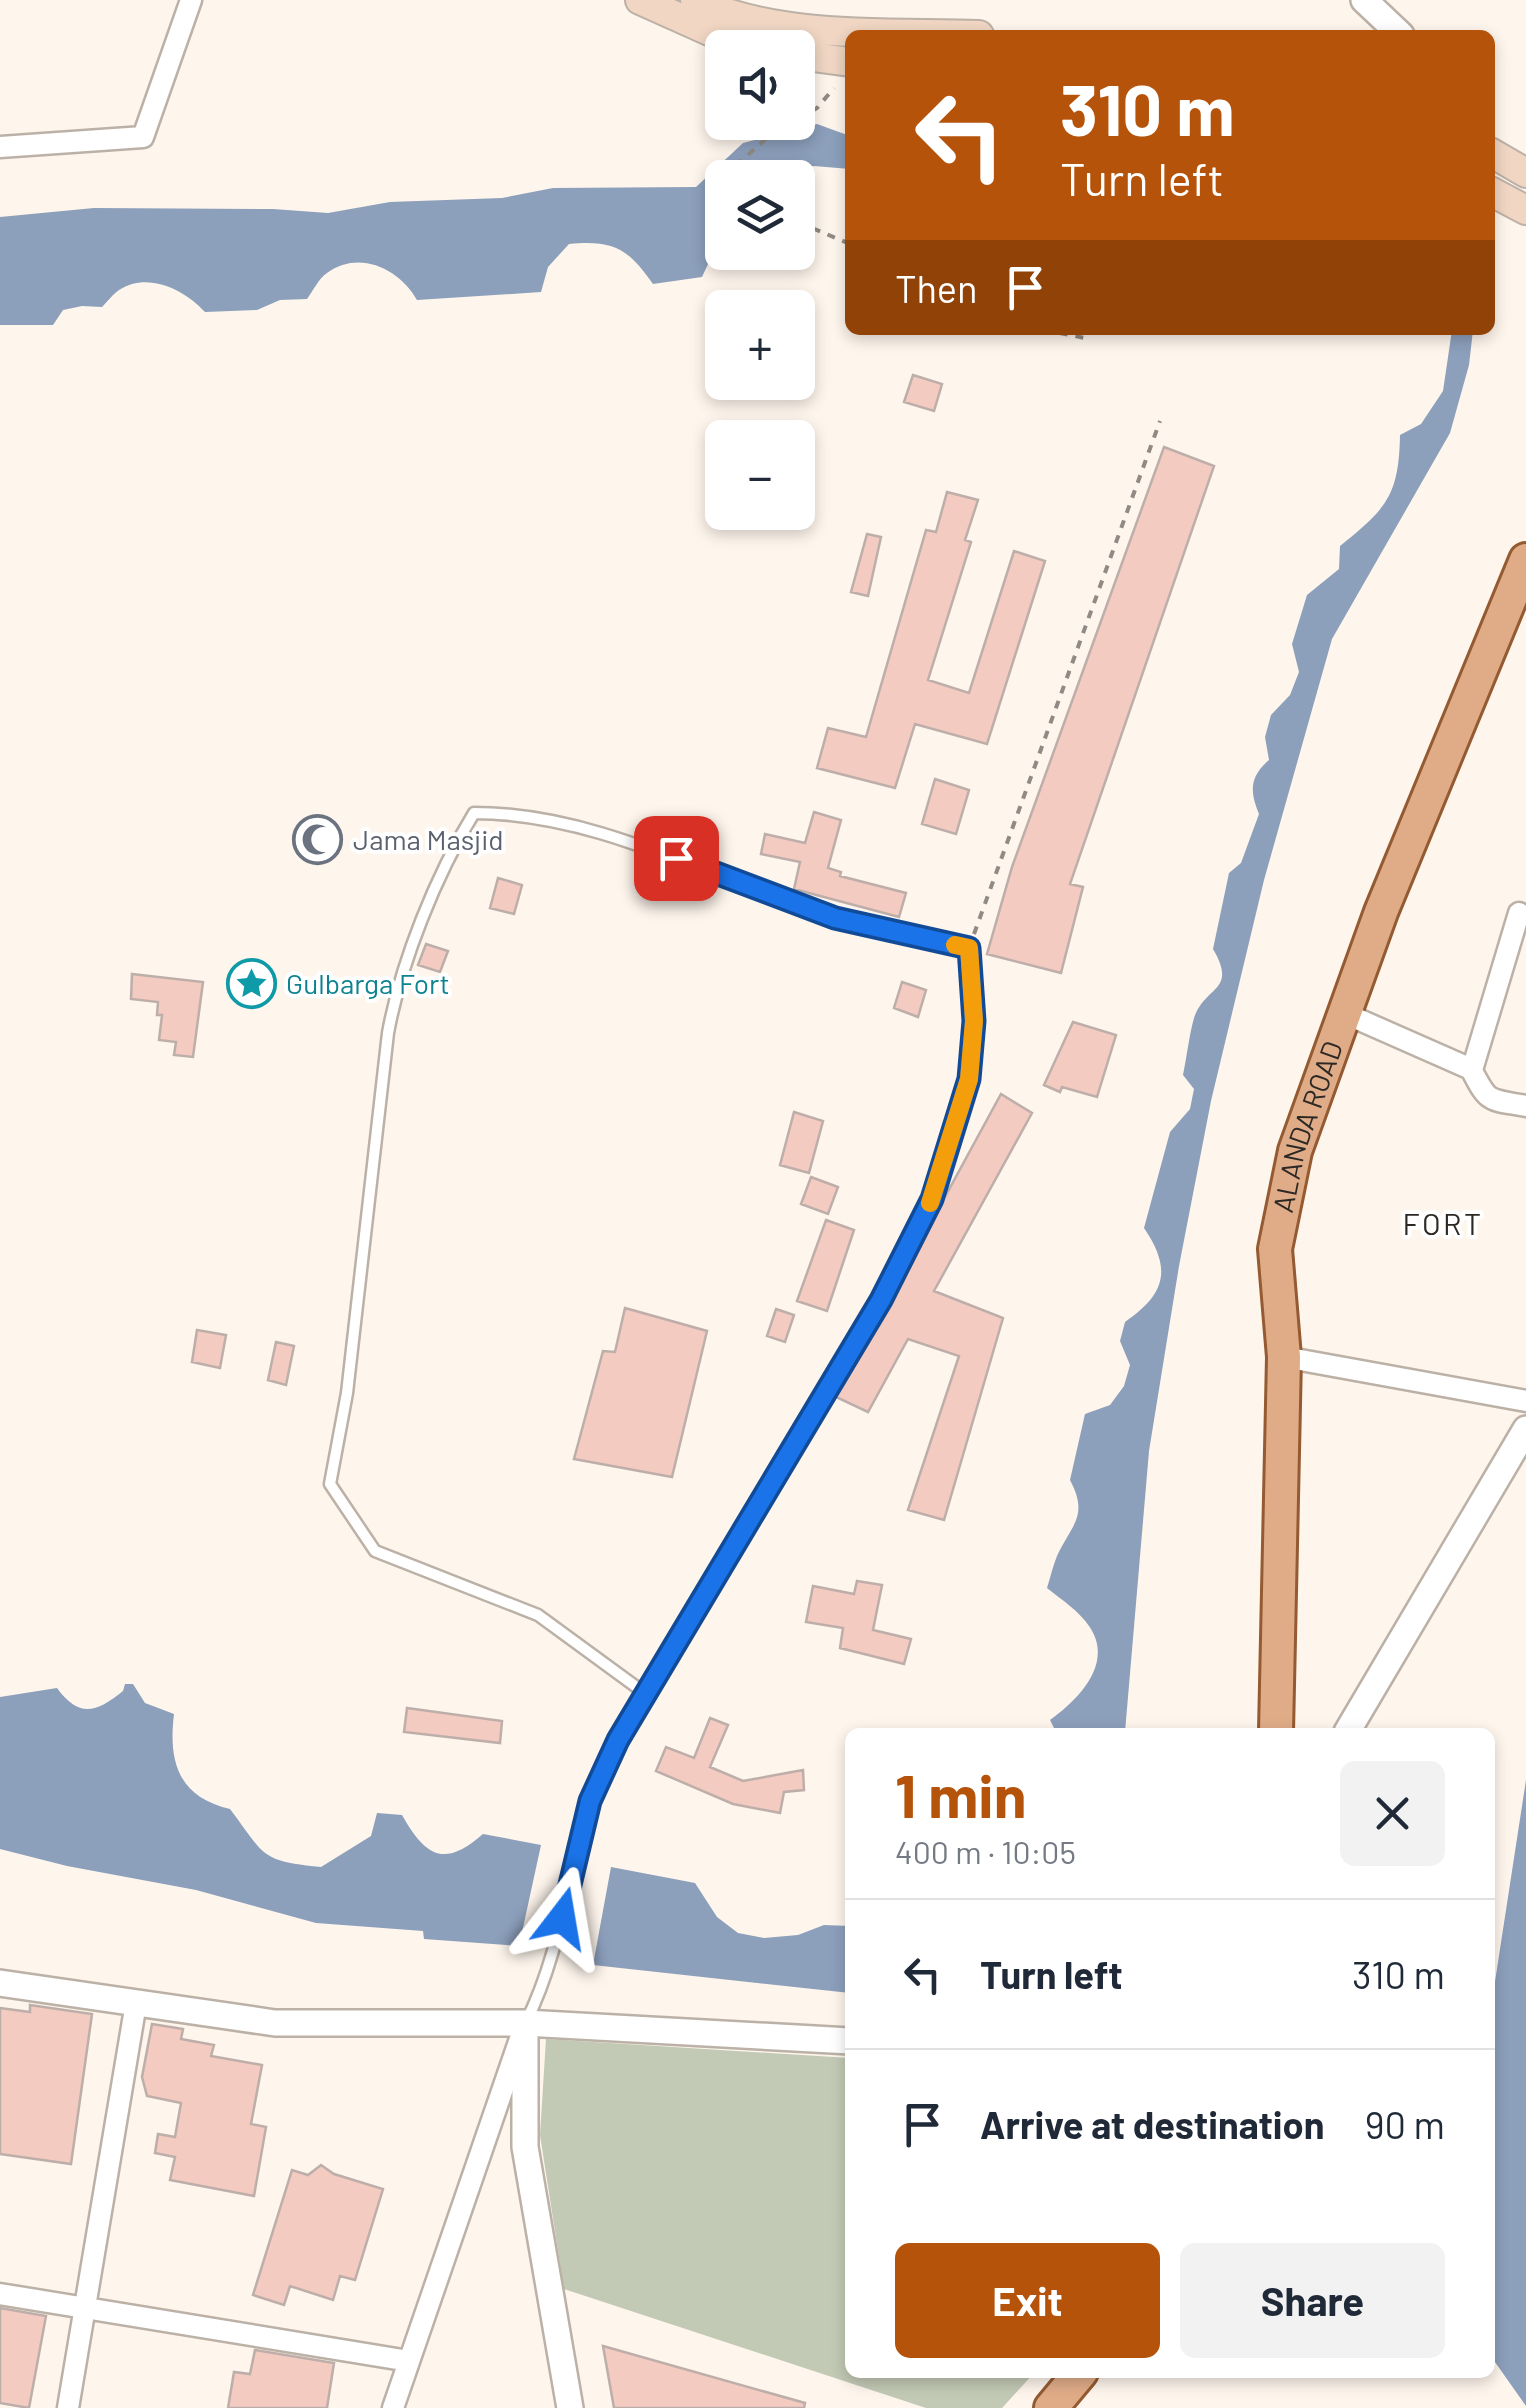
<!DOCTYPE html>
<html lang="en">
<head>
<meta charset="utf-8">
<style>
	:root { --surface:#fff; --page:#f2f2f3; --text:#1f2937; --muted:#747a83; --line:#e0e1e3; --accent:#b45309 }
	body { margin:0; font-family:Barlow,sans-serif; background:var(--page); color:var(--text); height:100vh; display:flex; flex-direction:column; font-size:38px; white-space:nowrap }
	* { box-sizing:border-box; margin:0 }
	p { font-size:32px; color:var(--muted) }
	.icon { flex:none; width:55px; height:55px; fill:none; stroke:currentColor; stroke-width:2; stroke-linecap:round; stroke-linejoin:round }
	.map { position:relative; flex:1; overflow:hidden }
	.drawer { position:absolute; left:845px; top:1728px; width:650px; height:650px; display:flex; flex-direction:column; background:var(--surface); border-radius:15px; box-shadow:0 5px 15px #0003 }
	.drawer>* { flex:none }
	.hud { position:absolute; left:845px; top:30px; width:650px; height:305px; border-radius:15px; box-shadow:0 5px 15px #0003; background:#b45309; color:#fff; overflow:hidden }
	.fabs { position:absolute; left:705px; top:30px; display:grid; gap:20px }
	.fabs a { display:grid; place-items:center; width:110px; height:110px; border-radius:15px; background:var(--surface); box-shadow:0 5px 15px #0003; font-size:50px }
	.pin { position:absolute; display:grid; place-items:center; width:85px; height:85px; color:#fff; margin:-42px; border-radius:20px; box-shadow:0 5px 15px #0006 }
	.me { position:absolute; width:110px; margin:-55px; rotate:14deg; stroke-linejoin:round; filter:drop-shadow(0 0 8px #0008) }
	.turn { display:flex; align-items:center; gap:35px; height:210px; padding:0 50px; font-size:45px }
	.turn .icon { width:130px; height:130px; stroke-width:2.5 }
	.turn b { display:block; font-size:70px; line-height:85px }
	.then { display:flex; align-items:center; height:95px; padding:0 50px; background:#0003; gap:20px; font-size:38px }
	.round { display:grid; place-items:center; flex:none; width:105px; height:105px; border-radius:15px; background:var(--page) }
	.headline { display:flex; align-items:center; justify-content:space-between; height:170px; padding:0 50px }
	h1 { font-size:60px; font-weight:700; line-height:75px; color:var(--accent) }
	.button { display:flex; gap:20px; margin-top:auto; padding:20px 50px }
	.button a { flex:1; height:115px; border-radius:15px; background:var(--accent); color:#fff; font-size:40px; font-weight:700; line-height:115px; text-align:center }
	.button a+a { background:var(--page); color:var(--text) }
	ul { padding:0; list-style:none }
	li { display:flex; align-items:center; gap:30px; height:150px; padding:0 50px; border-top:2px solid var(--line) }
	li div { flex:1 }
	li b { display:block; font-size:38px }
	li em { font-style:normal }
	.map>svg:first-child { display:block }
</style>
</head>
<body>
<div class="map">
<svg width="1526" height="2408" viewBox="0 0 1526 2408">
	<rect width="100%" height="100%" fill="#fef5ec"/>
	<path fill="#c2c9b4" d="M546,2039L850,2058V2372L1034,2373L1002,2408H926L564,2289L540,2135Z"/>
	<path fill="#8c9fbb" d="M817,124L850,136V169L814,166L769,177L722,178V234L702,277L653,284C628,248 613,240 569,244L548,267L541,292L417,300C400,269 359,249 327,273C319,278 313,291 307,299L280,300L257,310L205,312C185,290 148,271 119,290C113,294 107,302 102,307L82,306L63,310L53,325H0V217L94,208L273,209L328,213L390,202L502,198L553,188L696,187L743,143Z
		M1452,330H1473L1469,365L1450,433L1332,639L1264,880L1211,1101L1179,1266L1149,1451L1125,1732H1056L1050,1720C1078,1700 1115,1663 1089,1626C1079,1611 1062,1600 1047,1588C1050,1578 1053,1566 1057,1556C1072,1524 1089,1516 1070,1480L1085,1414L1110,1405L1124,1386L1130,1365L1120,1341L1125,1322C1166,1294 1172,1269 1144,1228L1170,1132L1190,1109L1194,1089L1183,1075C1187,1056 1189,1036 1194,1018C1205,985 1238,992 1213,949L1229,873L1241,863L1259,814C1250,792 1249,777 1269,760L1265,737L1271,715L1290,695L1299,672L1292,644L1307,595L1339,569L1340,546C1386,509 1399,496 1400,435L1421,424L1443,391Z
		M125,1684H133L145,1703L174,1714C168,1763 179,1797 230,1809C265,1855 259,1861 321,1867L371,1836L377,1813L402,1815C426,1857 444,1868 483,1834L541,1845L519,1946L424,1939L423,1931L316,1923L196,1890L67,1866L0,1849V1697L57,1688C79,1718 96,1713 123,1691Z
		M1526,1780V2406L1490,2355V2014Z
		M611,1867L695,1883L717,1917L738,1933L764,1938L798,1935L824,1925L850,1926V1993L593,1965Z"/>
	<path fill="#f3cbc1" stroke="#beaeaa" stroke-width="2.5" d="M913,375L942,384L934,411L904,402Z
		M1164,447L1214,466L1070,884L1083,887L1061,973L987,954L1012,867Z
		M947,492L978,500L965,540L971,542L928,680L969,693L1014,551L1045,561L987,744L915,724L895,788L817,768L828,728L866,737L926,530L936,532Z
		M867,534L881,537L868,596L851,592Z
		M935,779L969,790L956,834L922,824Z
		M814,812L841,820L828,868L841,872L840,876L906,893L899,917L794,889L800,862L761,854L765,834L805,843Z
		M498,878L522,885L514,914L490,908Z
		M426,944L448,951L440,972L418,965Z
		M132,974L203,982L193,1057L174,1055L176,1042L159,1040L162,1015H157L158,1002L131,999Z
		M902,982L926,990L918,1017L894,1008Z
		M1073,1022L1116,1035L1097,1097L1062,1087L1060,1092L1044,1085Z
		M1001,1094L1032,1113L934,1291L1003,1318L944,1520L908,1510L959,1356L908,1339L868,1412L836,1397Z
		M794,1112L823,1121L809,1173L780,1165Z
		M811,1177L838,1187L828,1214L801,1204Z
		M826,1220L854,1230L827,1311L797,1301Z
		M625,1308L707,1331L672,1477L574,1459L603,1351L615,1352Z
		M776,1309L794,1315L785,1342L767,1336Z
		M197,1330L226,1335L220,1368L192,1362Z
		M276,1342L294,1346L286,1385L268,1380Z
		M857,1581L882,1585L873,1630L911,1639L904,1664L840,1648L843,1628L806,1622L813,1586L854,1594Z
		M407,1708L502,1721L500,1743L404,1732Z
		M710,1718L728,1725L710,1767L743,1781L803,1770L804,1790L784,1792L780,1813L733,1804L656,1771L666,1747L694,1758Z
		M30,2005L92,2014L71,2164L0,2154V2008L30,2012Z
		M152,2024L183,2029L181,2039L214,2045L211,2056L262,2065L251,2124L266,2127L254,2196L170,2180L175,2157L155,2153L158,2134L175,2137L181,2103L147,2096L142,2077Z
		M321,2165L334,2174L383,2189L355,2280L340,2276L333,2300L290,2286L284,2305L253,2295L292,2170L308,2175Z
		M0,2308L46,2316L29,2408L0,2403Z
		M603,2346L805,2403L804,2408H614Z
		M255,2350L334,2363L327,2408H228L234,2372L250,2374Z"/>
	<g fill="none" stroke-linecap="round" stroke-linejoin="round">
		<defs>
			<path id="service" d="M526,2022C560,1954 568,1877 589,1805C601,1766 625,1729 646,1694L881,1301L932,1199L969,1079L975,1021L969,948C925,938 878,932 834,918C716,882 601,813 474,813C436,875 401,962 388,1033L347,1393L330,1484L375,1551L538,1615L646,1694"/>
			<path id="minor" d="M0,147L143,137L191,0
				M1344,1013L1471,1069C1489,1104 1488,1099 1526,1106
				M1472,1070L1519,913
				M1284,1357L1526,1401
				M0,2294L409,2361
				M68,2408L136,2003
				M393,2408L521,2036"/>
			<path id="tertiary" d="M1364,0L1401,35
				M1347,1732L1526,1429
				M0,1983L275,2023H525L850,2041
				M525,2023V2147L570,2408"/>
			<path id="secondary" d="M640,0L747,48
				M695,0C775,40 890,32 979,35
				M798,55L850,62
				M1490,152L1526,173
				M1490,191L1526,210"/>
			<g id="primary">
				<path id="s1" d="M1276,1732L1284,1357L1275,1249L1295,1151L1381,912L1526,560"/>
				<path d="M1051,2408L1081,2372"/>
			</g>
		</defs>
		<use href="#service" stroke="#bcb1a6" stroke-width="15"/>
		<use href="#minor" stroke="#bcb1a6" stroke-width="25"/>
		<use href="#tertiary" stroke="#bcb1a6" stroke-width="30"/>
		<use href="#secondary" stroke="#bcb1a6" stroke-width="32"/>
		<use href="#primary" stroke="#945a31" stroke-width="38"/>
		<path stroke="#918a84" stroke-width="4" stroke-dasharray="8 8" stroke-linecap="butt" d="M798,119L817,108L834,88
			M752,178L739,163L769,136L792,122
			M798,222L850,244
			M1044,330L1090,339
			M974,934L1160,421"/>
		<use href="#service" stroke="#fff" stroke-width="10"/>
		<use href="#minor" stroke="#fff" stroke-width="20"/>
		<use href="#tertiary" stroke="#fff" stroke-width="25"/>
		<use href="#secondary" stroke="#f0d6c3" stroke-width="28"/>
		<use href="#primary" stroke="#e0ac88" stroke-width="32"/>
	</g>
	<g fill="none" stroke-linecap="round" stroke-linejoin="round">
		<defs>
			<path id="route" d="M562,1918L590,1801L618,1740L881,1300L932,1199L969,1079L974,1021L969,948L835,918L676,858"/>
		</defs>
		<use href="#route" stroke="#114b97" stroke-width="25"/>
		<use href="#route" stroke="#1a73e8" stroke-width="18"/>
		<path stroke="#f59e0b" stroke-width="18" d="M930,1203L969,1079L974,1021L969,948L955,945"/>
	</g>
	<defs>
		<symbol id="mosque-ring" viewBox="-11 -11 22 22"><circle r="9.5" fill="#fff" stroke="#6b7280" stroke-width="1.5"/><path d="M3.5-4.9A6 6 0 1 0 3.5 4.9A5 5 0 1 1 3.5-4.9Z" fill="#6b7280"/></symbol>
		<symbol id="sight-ring" viewBox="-11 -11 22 22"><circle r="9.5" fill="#fff" stroke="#0f9aa8" stroke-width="1.5"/><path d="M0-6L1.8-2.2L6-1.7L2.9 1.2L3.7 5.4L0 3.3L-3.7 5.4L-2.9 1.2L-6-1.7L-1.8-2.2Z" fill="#0f9aa8"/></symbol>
	</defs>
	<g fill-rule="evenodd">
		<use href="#mosque-ring" x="290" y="812" width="55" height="55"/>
		<use href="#sight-ring" x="224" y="956" width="55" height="55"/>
	</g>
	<g text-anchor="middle" stroke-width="8" stroke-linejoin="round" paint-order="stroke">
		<g font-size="28" fill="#5b616d" stroke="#fff" text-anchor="start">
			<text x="353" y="850">Jama Masjid</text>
		</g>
		<g font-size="28" fill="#0d838f" stroke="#fff" text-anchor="start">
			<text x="286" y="994">Gulbarga Fort</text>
		</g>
		<g font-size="28" fill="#2c2824" stroke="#fff">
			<text dy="10" stroke="none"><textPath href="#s1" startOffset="610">ALANDA ROAD</textPath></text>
		</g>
		<g font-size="30" letter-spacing="2.5" fill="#2c2824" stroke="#fff">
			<text x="1443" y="1235">FORT</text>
		</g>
	</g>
</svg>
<div class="fabs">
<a><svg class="icon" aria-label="sound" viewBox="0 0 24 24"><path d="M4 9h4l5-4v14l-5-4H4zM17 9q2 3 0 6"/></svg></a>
<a><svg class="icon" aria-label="layers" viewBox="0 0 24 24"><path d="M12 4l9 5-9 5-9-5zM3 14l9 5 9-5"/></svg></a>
<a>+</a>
<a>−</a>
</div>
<div class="pin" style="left:676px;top:858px;background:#d93025"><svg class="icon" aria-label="arrive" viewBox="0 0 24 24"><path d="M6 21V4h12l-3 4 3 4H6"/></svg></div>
<svg class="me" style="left:562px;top:1918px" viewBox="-20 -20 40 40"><path d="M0-17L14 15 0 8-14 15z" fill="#1a73e8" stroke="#fff" stroke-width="4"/></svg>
<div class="hud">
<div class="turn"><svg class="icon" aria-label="left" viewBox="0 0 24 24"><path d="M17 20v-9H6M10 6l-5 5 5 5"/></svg><div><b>310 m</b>Turn left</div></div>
<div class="then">Then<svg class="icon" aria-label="arrive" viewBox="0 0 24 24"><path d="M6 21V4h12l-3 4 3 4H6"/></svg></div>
</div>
<section class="drawer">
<div class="headline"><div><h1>1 min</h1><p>400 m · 10:05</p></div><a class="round"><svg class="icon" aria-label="close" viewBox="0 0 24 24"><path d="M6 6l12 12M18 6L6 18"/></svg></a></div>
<ul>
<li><svg class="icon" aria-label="left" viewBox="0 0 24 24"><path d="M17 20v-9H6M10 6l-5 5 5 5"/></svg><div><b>Turn left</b></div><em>310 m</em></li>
<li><svg class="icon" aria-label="arrive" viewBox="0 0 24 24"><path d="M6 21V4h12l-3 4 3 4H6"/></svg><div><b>Arrive at destination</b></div><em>90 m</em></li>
</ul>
<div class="button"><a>Exit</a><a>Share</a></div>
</section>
</div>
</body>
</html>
